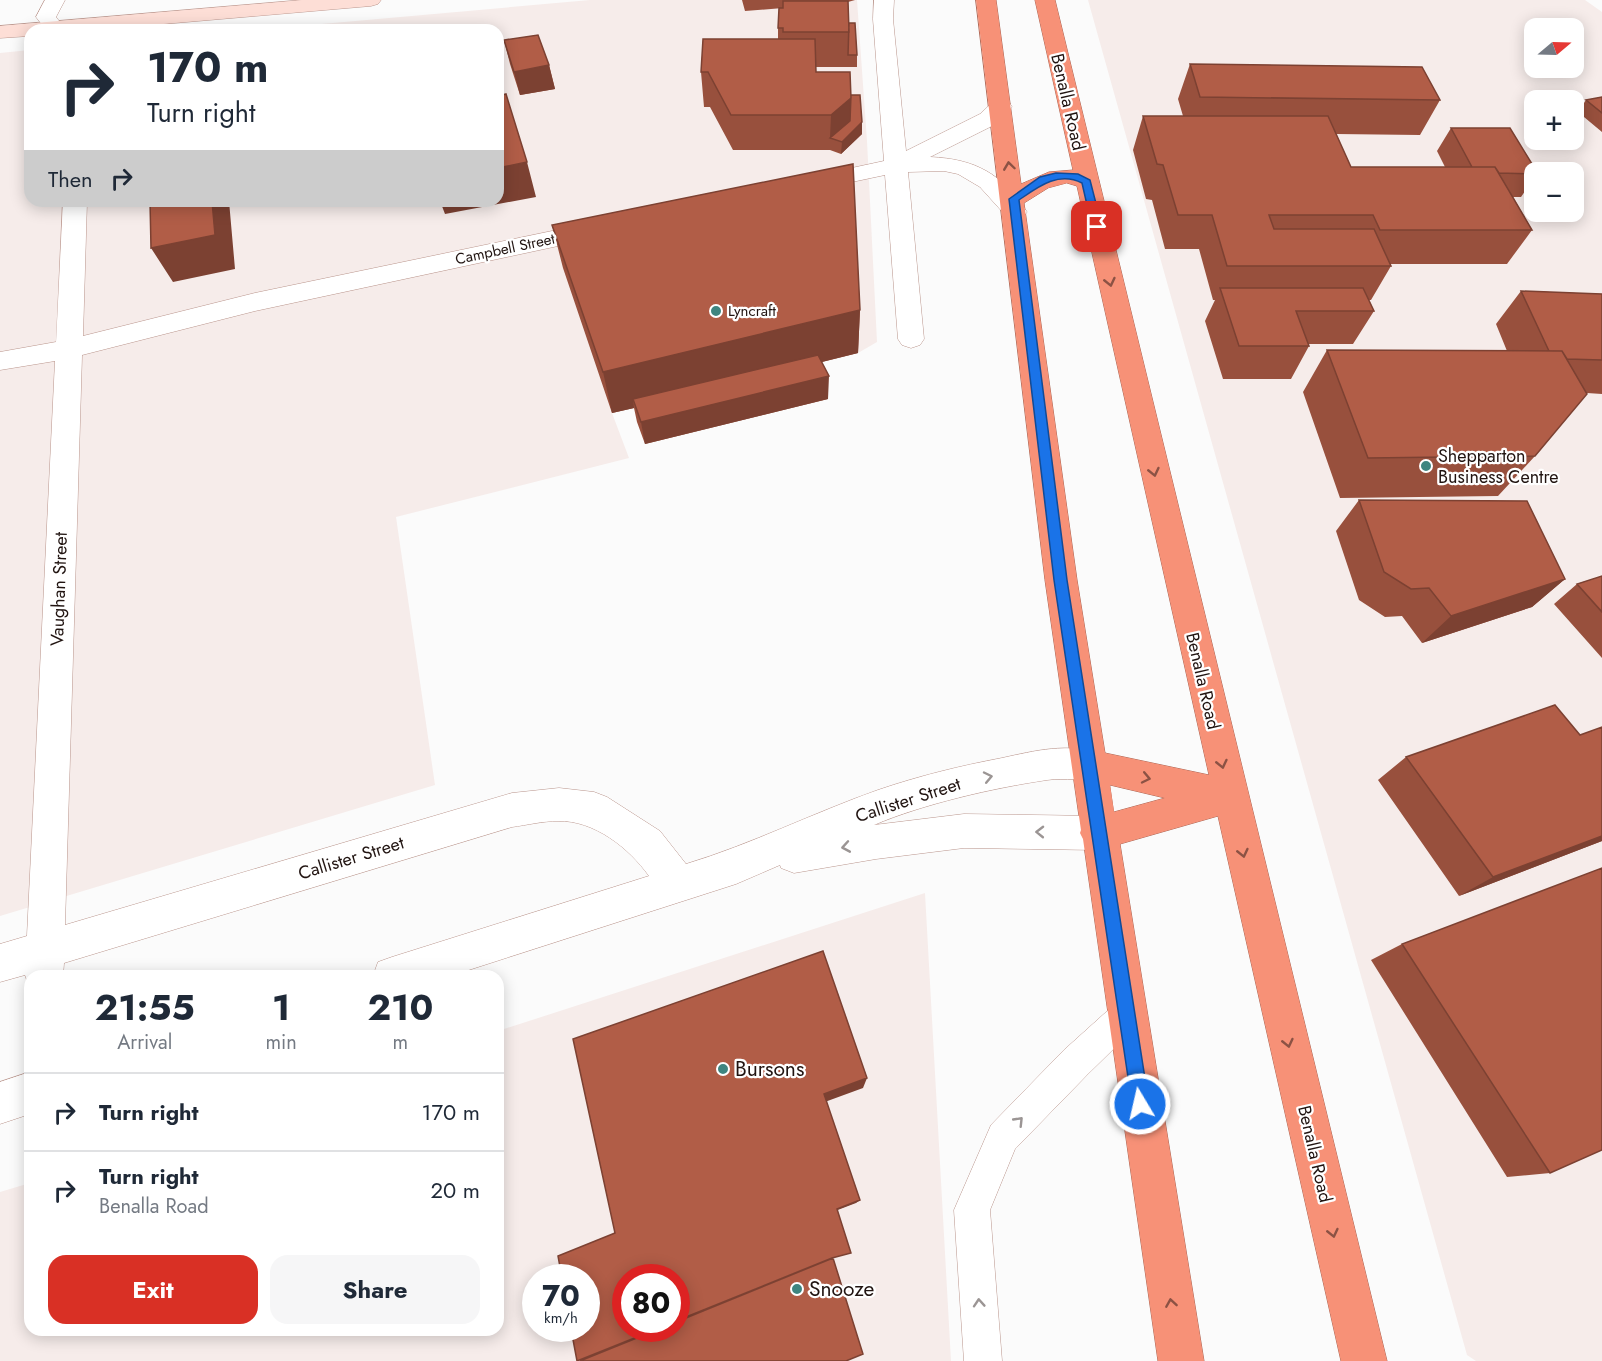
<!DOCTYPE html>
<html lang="en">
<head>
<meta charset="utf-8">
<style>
	:root { --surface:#fff; --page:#f6f6f7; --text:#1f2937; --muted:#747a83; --line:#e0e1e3; --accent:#d93025 }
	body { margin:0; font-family:Jost,sans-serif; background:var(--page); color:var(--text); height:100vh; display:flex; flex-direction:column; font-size:22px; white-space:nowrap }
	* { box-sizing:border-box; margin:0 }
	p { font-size:20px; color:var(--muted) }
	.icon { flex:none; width:33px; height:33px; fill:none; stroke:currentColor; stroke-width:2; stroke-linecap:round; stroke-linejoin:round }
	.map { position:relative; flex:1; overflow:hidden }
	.details { position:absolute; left:24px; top:970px; width:480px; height:366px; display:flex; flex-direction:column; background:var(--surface); border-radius:18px; box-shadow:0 3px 15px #0003 }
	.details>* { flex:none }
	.banner { position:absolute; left:24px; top:24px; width:480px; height:183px; border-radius:18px; box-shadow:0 3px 15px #0003; background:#fff; color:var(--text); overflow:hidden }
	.needle { width:39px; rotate:71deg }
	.controls { position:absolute; left:1524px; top:18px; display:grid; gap:12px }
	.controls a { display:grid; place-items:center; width:60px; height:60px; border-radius:12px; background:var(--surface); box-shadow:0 3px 15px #0003; font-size:30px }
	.speed { position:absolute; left:522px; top:1264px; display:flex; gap:12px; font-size:30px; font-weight:700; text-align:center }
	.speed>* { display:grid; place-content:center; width:78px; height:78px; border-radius:50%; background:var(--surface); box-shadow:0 3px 15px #0003; line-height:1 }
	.speed small { font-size:15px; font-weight:400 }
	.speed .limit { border:9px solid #d22; background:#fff; color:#111 }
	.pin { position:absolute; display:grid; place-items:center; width:51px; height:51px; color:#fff; margin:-26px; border-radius:12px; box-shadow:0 3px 9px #0006 }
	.me { position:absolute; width:66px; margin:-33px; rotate:351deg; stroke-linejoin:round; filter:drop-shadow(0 0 4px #0008) }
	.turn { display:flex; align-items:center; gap:21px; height:126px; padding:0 24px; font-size:27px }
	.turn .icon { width:78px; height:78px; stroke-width:2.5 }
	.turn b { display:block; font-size:42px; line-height:51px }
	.then { display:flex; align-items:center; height:57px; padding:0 24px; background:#0003; gap:12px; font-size:22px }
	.eta { display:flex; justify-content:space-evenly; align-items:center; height:102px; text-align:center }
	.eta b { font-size:36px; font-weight:700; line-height:42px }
	.button { display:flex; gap:12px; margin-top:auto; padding:12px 24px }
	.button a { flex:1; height:69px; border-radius:18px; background:var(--accent); color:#fff; font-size:24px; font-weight:700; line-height:69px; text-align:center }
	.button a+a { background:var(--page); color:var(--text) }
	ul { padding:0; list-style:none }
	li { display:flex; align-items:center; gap:18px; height:78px; padding:0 24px; border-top:2px solid var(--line) }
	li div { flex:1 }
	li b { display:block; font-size:22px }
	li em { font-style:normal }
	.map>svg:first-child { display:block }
</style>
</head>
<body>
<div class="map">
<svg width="1602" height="1361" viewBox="0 0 1602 1361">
	<rect width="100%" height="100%" fill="#fbfbfb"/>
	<path fill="#f6ecea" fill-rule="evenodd" d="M590,0H857L867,141L877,342L858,353L612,413L629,458L396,517L435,785L0,916V53L30,50V201H498V30H254Z
		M1088,0H1585L1602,12V1361H1476L1467,1355ZM1534,28H1574V68H1534ZM1534,100H1574V140H1534ZM1534,172H1574V212H1534Z
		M925,893L951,1361H0V1192L30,1183V1330H498V1031ZM536,1278H586V1329H536ZM626,1278H676V1329H626Z"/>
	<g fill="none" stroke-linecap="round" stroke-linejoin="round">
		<defs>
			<path id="lane" d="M1126,999L1137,1004L1142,1015L1137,1026L1088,1074L1015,1149L990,1210L1002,1361H964L954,1210L991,1125L1064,1050L1115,1004Z"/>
			<path id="street" d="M45,0H65L56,17L66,30H46L36,17Z
				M874,0H894L893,19L906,151L980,114L993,102L1001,100L1009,102L1012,107L996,124L930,157C976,159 1002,174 1027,212L1023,217L1015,219L1007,217L980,187L958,174L944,171L908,172L924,339L920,345L911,348L902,345L898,339L885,175L809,191L801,189L797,184L801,179L884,161L873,19Z
				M63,201H87L83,336L255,293L600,221L609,224L612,229L609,234L600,237L255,311L82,355L65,925L512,793L559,788L594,792L607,797L660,831L686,864C752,844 813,813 878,790C919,776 960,766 1002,758C1034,751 1069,742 1101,754L1106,765L1101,776C1083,783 1066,777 1047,780C993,788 923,804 874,825L964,814L1098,816L1111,821L1116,833L1111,845L1098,850L964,848L876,859L794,873L781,868L780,865L736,884L450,976H373L378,962L392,957L649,876C629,848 594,820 558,821C543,821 527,825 512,827L64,963L63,976H30V989L25,975L0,982V944L27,936L55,361L0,370V352L56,342Z
				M30,1072V1114L0,1124V1082Z"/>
			<path id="secondary" d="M302,0H381L378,4L371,6L94,30H30V36L0,38V26Z"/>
			<path id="highway" d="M976,0H996L1021,184L1049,172L1073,170L1035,0H1055L1387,1361H1341L1218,816L1120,844L1204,1361H1158L1083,839L1080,833L1081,830L1045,580ZM1067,183L1077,186L1209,775L1105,753L1077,580L1024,203L1048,188ZM1110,785L1165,798L1114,812Z"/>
		</defs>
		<use href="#lane" stroke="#ba958c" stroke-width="1"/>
		<use href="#street" stroke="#ba958c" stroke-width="1"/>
		<use href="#secondary" stroke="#ba958c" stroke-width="1"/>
		<use href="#highway" stroke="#ac6553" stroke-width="1"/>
		<use href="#lane" fill="#fff" fill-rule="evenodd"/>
		<use href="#street" fill="#fff" fill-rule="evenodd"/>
		<use href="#secondary" fill="#fdded6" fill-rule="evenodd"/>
		<use href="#highway" fill="#f79177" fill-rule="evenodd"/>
	</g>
	<path fill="#98503d" d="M742,0H855L848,2L849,23L857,55V67H816V72L851,95L862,122V134L841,154L830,150H733L710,107H704L701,72L778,39V28L783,8L745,11Z
		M504,40L549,65L555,89L520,95L510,64Z
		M1190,64L1440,100L1420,135L1336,134L1351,167H1445L1437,151L1451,128L1534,172V178L1521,197H1513L1532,230L1507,264H1390L1391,266L1371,300H1369L1374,311L1353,344H1309V346L1291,379H1223L1205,321L1215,300H1213L1199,249H1165L1152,200L1146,199L1133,150L1143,116H1183L1178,99Z
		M1602,97V132L1578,112L1586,100Z
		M552,225L860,310L858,353L822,362L828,399L645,444L637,422L634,408L612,413L563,268Z
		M1521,291L1602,294V394L1587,393L1535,456L1498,496L1340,498L1303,392L1327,350L1507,351L1496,324Z
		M1359,500L1565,579L1532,607L1422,643L1402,616L1385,617L1359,600L1336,531Z
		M1602,576V658L1554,604L1577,584Z
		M1580,735L1602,841L1459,896L1378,780L1406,757Z
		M1402,944L1550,1173L1507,1177L1371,960Z"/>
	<path fill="#7c4132" d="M549,65L555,89L520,95L514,72Z
		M851,98L850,133L830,138L831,115Z
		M862,122V134L841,154L842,142Z
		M527,162L536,197L445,214L440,201H498V168Z
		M212,201H229L235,269L173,282L151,248Z
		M860,310L858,353L636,408L633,399L634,408L612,413L603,372Z
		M829,376L828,399L645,444L641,422Z
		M1565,579L1532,607L1422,643L1451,616Z
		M1602,836V841L1459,896L1493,877Z
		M867,1078L863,1088L822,1103L824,1094Z
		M860,1200L856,1203L835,1211L837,1209Z"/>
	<path fill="#b15d47" stroke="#7c4132" stroke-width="1.5" d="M783,1H848L849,32H783V28H778L779,8H783Z
		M849,23H855L857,55H848Z
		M538,35L549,65L514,72L504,40Z
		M703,39H815L816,72H850L851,98L831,115H731L708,72H701Z
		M1190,64L1422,67L1440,100L1200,97Z
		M506,94L527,162L498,168V96Z
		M851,95H860L862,122L842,142L830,138L850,121Z
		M1602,97V113L1586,100Z
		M1143,116H1328L1351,167H1495L1532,230H1380L1373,215H1269L1274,229H1374L1391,266H1227L1212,215H1178L1163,165L1157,164Z
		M1451,128H1510L1537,172H1534V174L1499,173L1495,167H1472Z
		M853,164L860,310L603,372L552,225Z
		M150,201H212L215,235L151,248Z
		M1220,288H1363L1374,311H1296L1309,346H1239Z
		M1521,291L1602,294V360L1567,359L1562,351H1549Z
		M1327,350L1562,351L1587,394L1535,456L1368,458Z
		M818,355L829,376L641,422L633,399Z
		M1359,500L1527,501L1565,579L1451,616L1429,588L1411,589L1384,572Z
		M1602,576V612L1577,584Z
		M1555,705L1580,735L1602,727V836L1493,877L1406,757Z
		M1602,868V1150L1550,1173L1402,944Z
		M823,951L867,1078L824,1094L860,1200L837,1209L851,1253L832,1258L676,1321V1278H626V1329H657L577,1361L571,1329H586V1278H562L558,1256L615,1233L573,1039Z
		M833,1258L863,1354L846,1361H580L659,1329H676V1322Z"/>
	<defs><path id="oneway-chevron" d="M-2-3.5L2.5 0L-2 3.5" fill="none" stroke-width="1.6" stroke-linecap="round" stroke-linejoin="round" transform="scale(1.5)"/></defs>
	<g stroke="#8c5244">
		<use href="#oneway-chevron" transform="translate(1009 166) rotate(-98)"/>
		<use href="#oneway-chevron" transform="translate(1110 282) rotate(77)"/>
		<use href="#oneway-chevron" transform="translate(1154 472) rotate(77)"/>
		<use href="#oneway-chevron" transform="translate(1222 764) rotate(77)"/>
		<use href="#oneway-chevron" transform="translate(1146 778) rotate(12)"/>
		<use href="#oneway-chevron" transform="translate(1243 853) rotate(77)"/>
		<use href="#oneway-chevron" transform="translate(1288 1043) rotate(77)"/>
		<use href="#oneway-chevron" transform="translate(1333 1233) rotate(77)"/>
		<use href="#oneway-chevron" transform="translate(1171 1303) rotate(-99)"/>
	</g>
	<g stroke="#9b9594">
		<use href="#oneway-chevron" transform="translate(988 777) rotate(-12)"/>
		<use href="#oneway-chevron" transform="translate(1040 832) rotate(-179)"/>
		<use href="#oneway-chevron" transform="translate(846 847) rotate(170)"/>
		<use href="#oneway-chevron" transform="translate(1019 1121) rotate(-46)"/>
		<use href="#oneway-chevron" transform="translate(979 1303) rotate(-94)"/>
	</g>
	<path fill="#1a73e8" stroke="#114b97" stroke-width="1.5" d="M1056,173L1078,174L1090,180L1102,227L1097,230L1092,227L1082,183C1058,171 1038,187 1019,200L1067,580L1149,1104L1146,1110L1140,1113L1134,1110L1132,1104L1054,580L1009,199L1040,177Z"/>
	<g fill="#3e8580" stroke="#fff" stroke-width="2">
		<circle cx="716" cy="311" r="6"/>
		<circle cx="1426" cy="466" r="6"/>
		<circle cx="723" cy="1069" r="6"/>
		<circle cx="797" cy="1289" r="6"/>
	</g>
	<g text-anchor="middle" stroke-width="4.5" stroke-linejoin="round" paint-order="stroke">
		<g font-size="15" fill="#211411" stroke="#fff">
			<text transform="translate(505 249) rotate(-12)" y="5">Campbell Street</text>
		</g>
		<g font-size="15" fill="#211411" stroke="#fff" text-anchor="start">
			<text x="728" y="316">Lyncraft</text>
		</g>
		<g font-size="18" fill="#211411" stroke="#fff">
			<text transform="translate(1068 102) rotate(77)" y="6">Benalla Road</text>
			<text transform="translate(59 589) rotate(-88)" y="6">Vaughan Street</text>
			<text transform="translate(1203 681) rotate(77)" y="6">Benalla Road</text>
			<text transform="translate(908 800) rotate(-18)" y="6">Callister Street</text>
			<text transform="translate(351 858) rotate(-17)" y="6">Callister Street</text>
			<text transform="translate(1315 1154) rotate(77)" y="6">Benalla Road</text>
		</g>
		<g font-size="18" fill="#211411" stroke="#fff" text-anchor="start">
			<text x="1438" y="462">Shepparton<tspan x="1438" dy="21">Business Centre</tspan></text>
		</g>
		<g font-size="21" fill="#211411" stroke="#fff" text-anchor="start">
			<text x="735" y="1076">Bursons</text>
			<text x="809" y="1296">Snooze</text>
		</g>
	</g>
</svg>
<div class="controls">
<a><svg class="needle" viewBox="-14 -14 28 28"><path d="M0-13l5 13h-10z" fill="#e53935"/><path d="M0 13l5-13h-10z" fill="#747a83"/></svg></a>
<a>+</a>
<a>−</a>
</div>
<div class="speed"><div>70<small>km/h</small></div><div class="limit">80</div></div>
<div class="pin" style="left:1097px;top:227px;background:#d93025"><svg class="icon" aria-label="arrive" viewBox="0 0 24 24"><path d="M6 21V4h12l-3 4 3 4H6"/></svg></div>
<svg class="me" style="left:1140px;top:1104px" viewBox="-20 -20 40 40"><circle r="17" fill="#1a73e8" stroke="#fff" stroke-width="3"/><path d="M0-11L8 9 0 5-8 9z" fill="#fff"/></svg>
<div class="banner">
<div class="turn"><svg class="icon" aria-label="right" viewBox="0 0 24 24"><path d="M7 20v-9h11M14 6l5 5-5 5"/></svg><div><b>170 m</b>Turn right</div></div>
<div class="then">Then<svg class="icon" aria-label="right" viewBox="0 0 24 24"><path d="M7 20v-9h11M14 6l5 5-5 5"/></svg></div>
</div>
<section class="details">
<div class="eta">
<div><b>21:55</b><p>Arrival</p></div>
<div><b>1</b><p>min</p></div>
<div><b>210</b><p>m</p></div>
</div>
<ul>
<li><svg class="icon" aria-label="right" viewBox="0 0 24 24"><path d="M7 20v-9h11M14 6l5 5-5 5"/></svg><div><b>Turn right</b></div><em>170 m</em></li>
<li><svg class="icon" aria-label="right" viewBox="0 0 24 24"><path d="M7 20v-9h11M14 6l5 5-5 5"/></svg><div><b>Turn right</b><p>Benalla Road</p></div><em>20 m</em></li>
</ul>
<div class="button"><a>Exit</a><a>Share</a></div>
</section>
</div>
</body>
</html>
